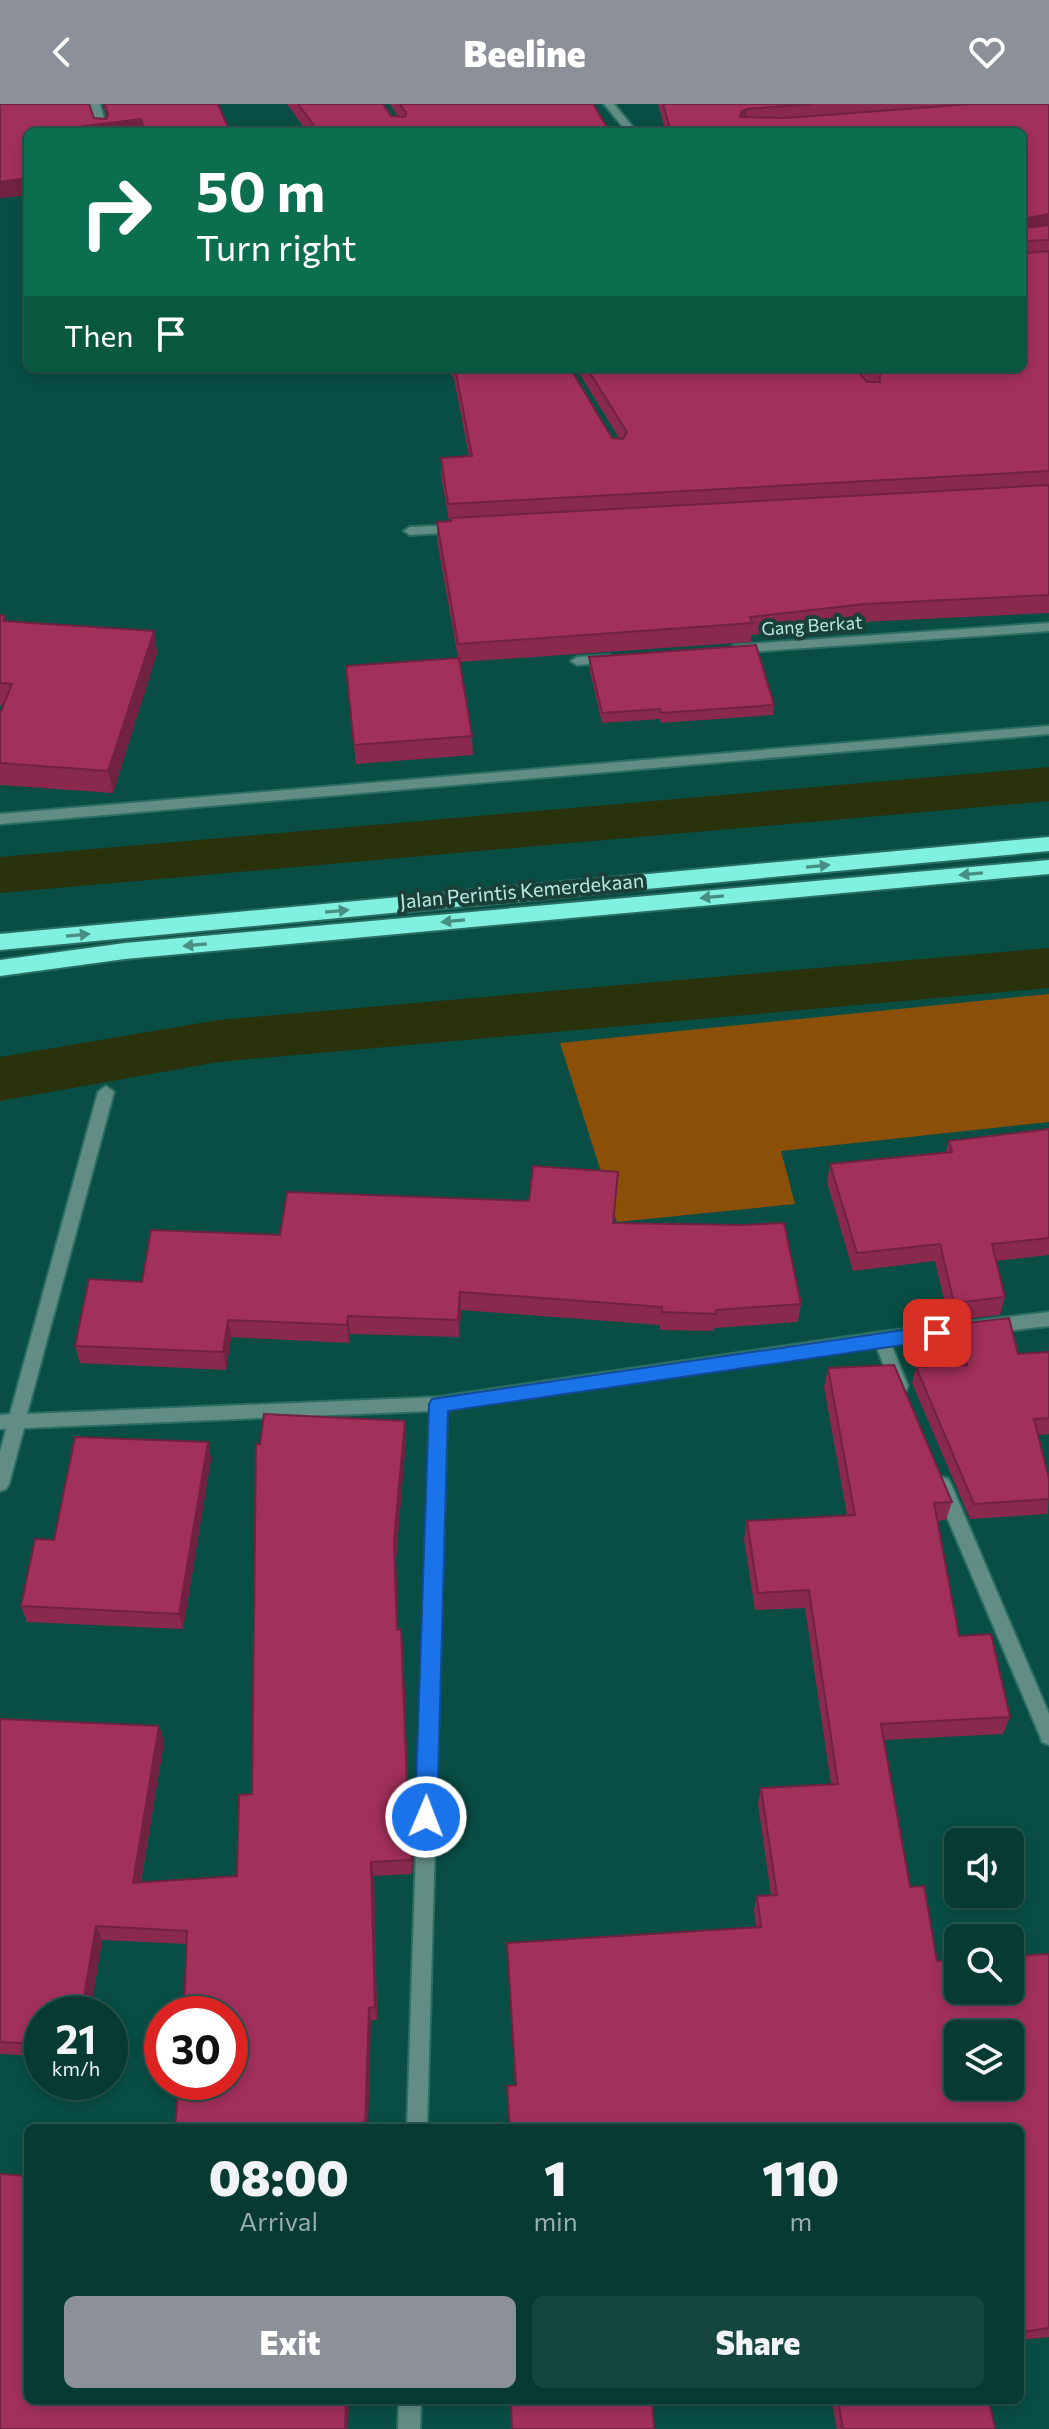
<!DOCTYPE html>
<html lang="en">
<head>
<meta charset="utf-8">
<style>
	:root { --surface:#063a33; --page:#14453f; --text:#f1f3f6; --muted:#98adac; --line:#27544e; --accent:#8c9099 }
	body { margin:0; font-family:Commissioner,sans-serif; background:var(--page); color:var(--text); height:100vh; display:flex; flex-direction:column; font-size:30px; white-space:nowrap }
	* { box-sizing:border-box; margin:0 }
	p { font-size:26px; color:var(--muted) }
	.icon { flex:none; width:44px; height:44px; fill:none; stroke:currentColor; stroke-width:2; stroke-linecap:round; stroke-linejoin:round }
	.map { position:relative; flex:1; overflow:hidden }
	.panel { position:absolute; left:24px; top:2020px; width:1000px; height:280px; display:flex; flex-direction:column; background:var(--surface); border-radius:12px; box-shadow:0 4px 12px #0003,0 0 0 2px var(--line) }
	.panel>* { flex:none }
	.banner { position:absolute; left:24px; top:24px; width:1002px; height:244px; border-radius:12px; box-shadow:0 4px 12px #0003,0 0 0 2px var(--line); background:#0b6e4f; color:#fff; overflow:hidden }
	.controls { position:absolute; left:944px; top:1724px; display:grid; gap:16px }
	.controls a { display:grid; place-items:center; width:80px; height:80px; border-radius:12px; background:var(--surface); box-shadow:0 4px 12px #0003,0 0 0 2px var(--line); font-size:40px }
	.speed { position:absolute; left:24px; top:1892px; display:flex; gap:16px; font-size:40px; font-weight:700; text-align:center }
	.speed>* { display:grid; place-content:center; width:104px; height:104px; border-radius:50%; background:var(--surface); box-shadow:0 4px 12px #0003,0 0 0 2px var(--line); line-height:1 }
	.speed small { font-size:20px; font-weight:400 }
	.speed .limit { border:12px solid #d22; background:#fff; color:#111 }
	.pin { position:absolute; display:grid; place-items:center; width:68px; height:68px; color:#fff; margin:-34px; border-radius:16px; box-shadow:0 4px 12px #0006 }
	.me { position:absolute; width:88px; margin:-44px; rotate:1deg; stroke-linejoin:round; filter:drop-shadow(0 0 6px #0008) }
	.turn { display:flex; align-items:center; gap:28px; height:168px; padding:0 40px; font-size:36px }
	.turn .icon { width:104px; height:104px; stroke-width:2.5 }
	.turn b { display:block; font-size:56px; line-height:68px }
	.then { display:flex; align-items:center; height:76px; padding:0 40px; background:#0003; gap:16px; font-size:30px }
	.eta { display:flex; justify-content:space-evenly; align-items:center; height:136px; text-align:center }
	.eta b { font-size:48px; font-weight:800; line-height:56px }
	.button { display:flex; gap:16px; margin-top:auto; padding:16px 40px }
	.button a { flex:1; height:92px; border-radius:12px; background:var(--accent); color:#fff; font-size:32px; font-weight:800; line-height:92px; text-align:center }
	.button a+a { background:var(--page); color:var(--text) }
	header { display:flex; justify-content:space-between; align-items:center; height:104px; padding:0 40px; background:var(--accent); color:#fff; font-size:36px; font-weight:800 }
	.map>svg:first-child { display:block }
</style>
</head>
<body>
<header><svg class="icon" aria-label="back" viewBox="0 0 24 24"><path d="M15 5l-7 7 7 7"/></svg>Beeline<svg class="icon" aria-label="heart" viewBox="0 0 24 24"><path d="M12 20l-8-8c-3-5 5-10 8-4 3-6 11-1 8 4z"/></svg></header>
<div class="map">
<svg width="1049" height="2325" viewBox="0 0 1049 2325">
	<rect width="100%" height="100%" fill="#084e44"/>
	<path fill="#8c4f08" d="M1049,890V1018L781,1047L795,1100L617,1118L560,939Z"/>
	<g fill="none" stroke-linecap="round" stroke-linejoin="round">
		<path fill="#29320a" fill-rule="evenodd" d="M1049,663V697L0,789V753Z
			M1049,844V884L218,958L0,997V953L218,916Z"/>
		<defs>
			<path id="street" d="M90,0H100L108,28H98Z
				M604,0H614L637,28H627Z
				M456,421L460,422V428L410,431L404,427L410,423Z
				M1049,519V527L735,549L729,545L735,541Z
				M609,551L615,555L613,558L577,561L571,557L577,553Z
				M1049,622V630L0,720V710Z
				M106,982L114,988L27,1310L439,1293L881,1228L1049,1208V1222L891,1240L908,1282L906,1287L900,1289L894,1287L876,1242L447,1306L427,2024H407L430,1307L24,1324L9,1380L6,1385L0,1387V1348L6,1325H0V1311L10,1310L98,988Z
				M942,1373L948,1375L951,1380L1049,1610V1641L1042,1638L1040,1632L933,1380L936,1375Z
				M399,2296H421L420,2325H398Z"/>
			<path id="highway" d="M1049,733V747L0,846V830Z
				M1049,756V770L125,855L0,872V856L125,839Z"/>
		</defs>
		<use href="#street" stroke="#2b6d63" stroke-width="4"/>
		<use href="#highway" stroke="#2b6d63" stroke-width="4"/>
		<use href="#street" fill="#628d84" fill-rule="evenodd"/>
		<use href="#highway" fill="#7ff1de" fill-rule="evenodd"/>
	</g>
	<path fill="#8a294e" d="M0,0L94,14L106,15L107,14L103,0H218L230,28H28V91L0,94Z
		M287,0H383L391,12L398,13L390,0H593L610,28H307Z
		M658,0H1049V509L861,518L751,531V538L460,558L472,632L473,651L356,660L347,581L458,554L437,436V418L449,417L441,372V354L469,352L454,275L446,264H570L612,334H619L576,264H855L868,278L856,264H1022V28H666Z
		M0,511L6,517L154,527L157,549L113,689L0,681V610L3,601H0Z
		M589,553L774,601L773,611L661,619L660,615L602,619L589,563Z
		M1049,1024V1151L996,1157L1005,1193L1000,1211L949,1217L935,1157L853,1167L827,1078L830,1060L946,1048L949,1037Z
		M618,1068L614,1119L801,1200L798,1218L714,1224V1227L660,1226V1221L461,1206L459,1233L350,1230L349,1239L231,1233L226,1266L80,1259L75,1242L142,1178L280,1131L529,1097Z
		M958,1220L1018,1250L1049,1248V1330L1038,1331L1049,1375L1048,1410L970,1415L912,1279L916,1263L959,1261L953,1236Z
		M828,1264L952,1398L946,1416L937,1417L959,1532L1010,1613L1003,1630L884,1636L910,1783L937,1857L1049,1850V2233L1020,2236V2024H510L507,1982L515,1981L507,1839L756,1824L754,1806L757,1792L771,1791L758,1700L761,1684L831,1680L805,1504L755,1506L744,1435L747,1417L847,1411L824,1283Z
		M406,1334L396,1455L398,1526L403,1542L408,1681L415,1696L412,1770L374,1772L377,1916H371L230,1978L186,1840L102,1836L90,1910H42V1952L0,1950V1615L159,1622L164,1638L141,1778L237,1772L252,1690Z
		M208,1338L211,1355L183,1525L27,1518L21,1502Z
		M831,2296H989L995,2325H837Z"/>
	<path fill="#712240" d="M747,5L746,22L739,25L741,8Z
		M141,15L143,28H38Z
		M28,74V91L0,94V78Z
		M1049,110V127L1022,132V115Z
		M154,527L157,549L113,689L108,667Z
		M460,1188L461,1206L459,1233L458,1216Z
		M348,1212L350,1230L349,1239L347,1221Z
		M228,1216L231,1233L226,1266L223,1248Z
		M405,1317L406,1334L396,1455L399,1542L394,1438Z
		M208,1338L211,1355L183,1525L179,1510Z
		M401,1525L403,1542L408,1696L407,1681Z
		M159,1622L164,1638L138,1793L133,1779Z
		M413,1681L415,1696L412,1770L411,1756Z
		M371,1758L374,1772L377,1916L375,1903Z
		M96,1822L102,1836L90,1910H81Z
		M369,1904L371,1916L368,2024H365Z
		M346,2296H349L348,2325H345Z"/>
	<path fill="#a1305b" stroke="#712240" stroke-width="2" fill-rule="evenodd" d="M0,0H89L94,14L106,15L108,11L105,0H218L230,28H146L141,15L38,28H28V74L0,78Z
		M298,0H383L391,12L405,13L406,9L400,0H593L610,28H319Z
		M663,0H812L747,5L741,8L740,13L786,14L971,0H1049V110L1022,115L1026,124L1049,121V136L1025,137L1022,140L1026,149L1049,147V367L448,400L441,354L472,352L455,264H570L612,334L623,335L627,328L587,264H855L867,278H880V270L874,264H1022V28H671Z
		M1049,381V491L864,500L750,513L752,519L458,540L437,418L451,417V414Z
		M0,511L5,512L3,517L154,527L108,667L0,659V610L12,580L0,579Z
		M756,541L774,601L661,609L660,605L602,609L589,553Z
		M459,554L472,632L354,641L346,562Z
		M1049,1025V1134L992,1140L1005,1193L954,1199L940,1140L857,1149L830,1060L952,1048L949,1037Z
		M533,1062L618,1068L613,1119L742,1121L784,1119L801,1200L716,1206V1210L662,1208V1203L460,1188L458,1216L348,1212L347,1221L228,1216L223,1248L75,1242L89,1175L142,1178L151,1126L280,1131L287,1088L529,1097Z
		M1009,1214L1018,1250L1049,1248V1314L1034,1315L1049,1375V1395L974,1400L916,1263L967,1261L958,1220Z
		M894,1261L952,1398L934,1399L959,1532L991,1530L1010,1613L881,1620L910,1783L924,1782L937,1857L958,1855V1886H1010V1852L1049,1850V2224L1020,2228V2024H510L507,1982L516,1981L507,1839L761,1823L757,1792L777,1791L761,1684L838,1680L809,1486L758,1489L747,1417L855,1411L828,1264ZM958,1930H1010V1982H958Z
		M264,1310L405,1317L394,1438L397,1526L401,1525L407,1681H413L411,1756L371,1758L375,1903L369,1904L365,2024H175L179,1978H230V1910H184L187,1827L96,1822L81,1910H42V1940L0,1938V1615L159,1622L133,1779L237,1772L239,1691L252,1690L256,1340H260Z
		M75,1333L208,1338L179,1510L21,1502L35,1435L54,1436Z
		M0,2070L28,2072V2296H346L345,2325H0Z
		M511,2296H652L654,2325H512Z
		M838,2296H989L995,2325H843Z"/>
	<defs><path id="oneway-solid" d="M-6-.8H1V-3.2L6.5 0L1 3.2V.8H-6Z" transform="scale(2)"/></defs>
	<g fill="#488f83">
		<use href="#oneway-solid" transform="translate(818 762) rotate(-5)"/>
		<use href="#oneway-solid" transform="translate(971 770) rotate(175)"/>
		<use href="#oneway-solid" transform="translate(712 793) rotate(175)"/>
		<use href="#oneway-solid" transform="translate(337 807) rotate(-5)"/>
		<use href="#oneway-solid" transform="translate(453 817) rotate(175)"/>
		<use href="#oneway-solid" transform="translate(78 831) rotate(-5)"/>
		<use href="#oneway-solid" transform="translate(195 841) rotate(175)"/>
	</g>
	<path fill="#1a73e8" stroke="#114b97" stroke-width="2" d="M937,1221L943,1223L946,1229L943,1234L937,1236L448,1307L437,1713L433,1721L426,1724L418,1721L415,1713L429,1300L432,1295Z"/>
	<g text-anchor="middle" stroke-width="8" stroke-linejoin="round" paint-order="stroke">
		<g font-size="18" fill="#b7eae0" stroke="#1b3f39">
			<text transform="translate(812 522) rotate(-4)" y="6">Gang Berkat</text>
		</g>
		<g font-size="20" fill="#b7eae0" stroke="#1b3f39">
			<text transform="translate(522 787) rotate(-5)" y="7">Jalan Perintis Kemerdekaan</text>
		</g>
	</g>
</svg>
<div class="controls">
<a><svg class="icon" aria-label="sound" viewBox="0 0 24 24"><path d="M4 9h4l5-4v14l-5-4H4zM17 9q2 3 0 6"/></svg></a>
<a><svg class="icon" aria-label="search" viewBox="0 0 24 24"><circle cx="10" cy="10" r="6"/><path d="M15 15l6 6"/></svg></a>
<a><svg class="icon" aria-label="layers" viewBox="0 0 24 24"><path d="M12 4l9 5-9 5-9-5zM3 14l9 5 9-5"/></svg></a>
</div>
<div class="speed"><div>21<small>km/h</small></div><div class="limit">30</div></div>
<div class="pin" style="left:937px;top:1229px;background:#d93025"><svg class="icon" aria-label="arrive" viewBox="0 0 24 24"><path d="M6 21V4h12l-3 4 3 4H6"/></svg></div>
<svg class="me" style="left:426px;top:1713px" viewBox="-20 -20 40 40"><circle r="17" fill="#1a73e8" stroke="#fff" stroke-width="3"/><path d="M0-11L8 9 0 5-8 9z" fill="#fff"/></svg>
<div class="banner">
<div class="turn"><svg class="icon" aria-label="right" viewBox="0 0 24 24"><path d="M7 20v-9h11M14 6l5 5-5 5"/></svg><div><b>50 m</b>Turn right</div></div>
<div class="then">Then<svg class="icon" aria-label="arrive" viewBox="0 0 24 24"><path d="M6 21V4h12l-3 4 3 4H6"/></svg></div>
</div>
<section class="panel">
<div class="eta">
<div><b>08:00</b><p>Arrival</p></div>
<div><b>1</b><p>min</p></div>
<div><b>110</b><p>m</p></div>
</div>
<div class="button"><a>Exit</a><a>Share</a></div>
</section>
</div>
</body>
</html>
